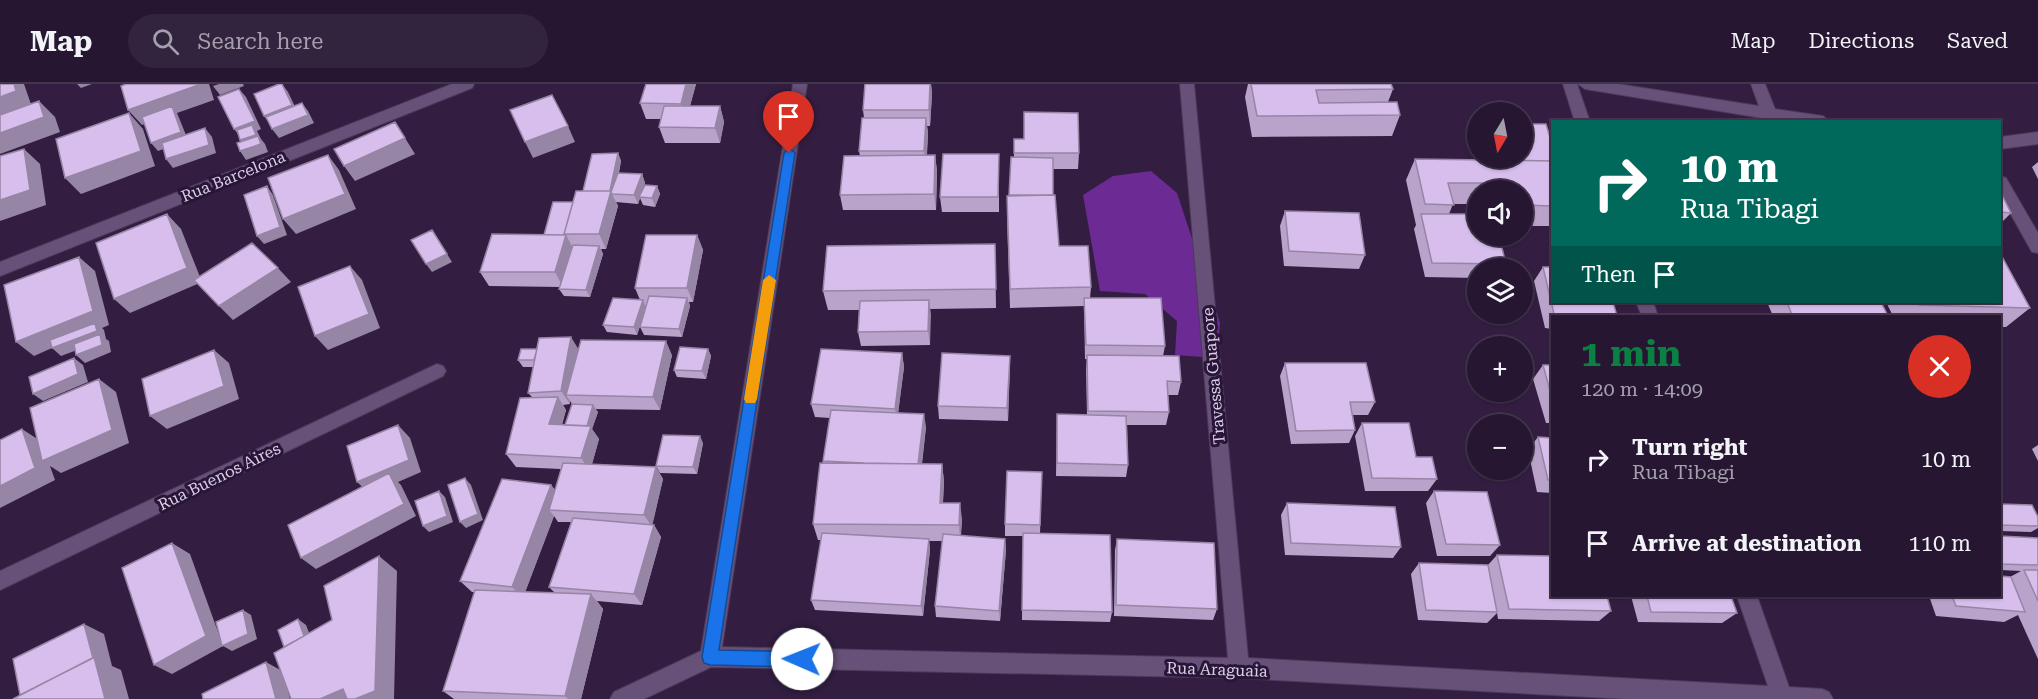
<!DOCTYPE html>
<html lang="en">
<head>
<meta charset="utf-8">
<style>
	:root { --surface:#261632; --page:#32233e; --text:#f1f3f6; --muted:#a49fac; --line:#42354d; --accent:#0b8043 }
	body { margin:0; font-family:"Roboto Serif",serif; background:var(--page); color:var(--text); height:100vh; display:flex; flex-direction:column; font-size:22px; white-space:nowrap }
	* { box-sizing:border-box; margin:0 }
	p { font-size:20px; color:var(--muted) }
	.icon { flex:none; width:33px; height:33px; fill:none; stroke:currentColor; stroke-width:2; stroke-linecap:round; stroke-linejoin:round }
	.map { position:relative; flex:1; overflow:hidden }
	.panel { position:absolute; left:1551px; top:231px; width:450px; height:282px; display:flex; flex-direction:column; background:var(--surface); border-radius:0px; box-shadow:0 2px 4px #0004,0 0 0 2px var(--line) }
	.panel>* { flex:none }
	.hud { position:absolute; left:1551px; top:36px; width:450px; height:183px; border-radius:0px; box-shadow:0 2px 4px #0004,0 0 0 2px var(--line); background:#00695c; color:#fff; overflow:hidden }
	.needle { width:39px; rotate:190deg }
	.fabs { position:absolute; left:1467px; top:18px; display:grid; gap:12px }
	.fabs a { display:grid; place-items:center; width:66px; height:66px; border-radius:50%; background:var(--surface); box-shadow:0 2px 4px #0004,0 0 0 2px var(--line); font-size:30px }
	.pin { position:absolute; display:grid; place-items:center; width:51px; height:51px; color:#fff; margin:-62px -26px; border-radius:50% 50% 50% 0; rotate:-45deg; box-shadow:0 0 6px #0007 }
	.pin .icon { rotate:45deg }
	.me { position:absolute; width:66px; margin:-33px; rotate:271deg; stroke-linejoin:round; filter:drop-shadow(0 0 4px #0008) }
	.turn { display:flex; align-items:center; gap:21px; height:126px; padding:0 30px; font-size:27px }
	.turn .icon { width:78px; height:78px; stroke-width:2.5 }
	.turn b { display:block; font-size:42px; line-height:51px }
	.then { display:flex; align-items:center; height:57px; padding:0 30px; background:#0003; gap:12px; font-size:22px }
	.round { display:grid; place-items:center; flex:none; width:63px; height:63px; border-radius:32px; background:var(--page) }
	.overview { display:flex; align-items:center; justify-content:space-between; height:102px; padding:0 30px }
	h1 { font-size:36px; font-weight:700; line-height:45px; color:var(--accent) }
	ul { padding:0; list-style:none }
	li { display:flex; align-items:center; gap:18px; height:84px; padding:0 30px }
	li div { flex:1 }
	li b { display:block; font-size:22px }
	li em { font-style:normal }
	header { display:flex; align-items:center; gap:36px; box-sizing:border-box; height:84px; padding:0 30px; background:var(--surface); border-bottom:2px solid var(--line) }
	header strong { font-size:28px }
	nav { display:flex; gap:33px; margin-inline-start:auto; font-size:21px }
	.search { width:420px; height:54px; background:var(--page); display:flex; align-items:center; gap:15px; box-sizing:border-box; padding:0 21px; border-radius:33px; color:var(--muted); font-size:22px }
	.map>svg:first-child { display:block }
</style>
</head>
<body>
<header>
<strong>Map</strong>
<div class="search"><svg class="icon" aria-label="search" viewBox="0 0 24 24"><circle cx="10" cy="10" r="6"/><path d="M15 15l6 6"/></svg>Search here</div>
<nav><a>Map</a><a>Directions</a><a>Saved</a></nav>
</header>
<div class="map">
<svg width="2038" height="615" viewBox="0 0 2038 615">
	<rect width="100%" height="100%" fill="#331e42"/>
	<path fill="#6c2a94" d="M1151,87L1177,109L1220,239L1217,274L1175,271L1177,237L1145,210L1100,207L1083,111L1113,92Z"/>
	<g fill="none" stroke-linecap="round" stroke-linejoin="round">
		<defs>
			<path id="street" d="M452,0H474L472,4L0,192V178Z
				M793,0H807L722,563L1228,574L1180,0H1194L1248,574L1768,602L1737,512H1757L1789,603L1822,605L1829,608L1833,615H1627L1239,594L711,583L644,615H610L614,608L701,567Z
				M1563,0H1577L1590,38H1575Z
				M1578,0H1618L1759,22L1751,0H1765L1775,25L1823,32L1830,38H1786L1585,5Z
				M2038,48V60L2000,65V53Z
				M2000,92L2006,94L2038,149V169L2032,168L2000,111Z
				M1636,218H1653L1658,232H1642Z
				M437,280L443,282L446,287L443,292L0,506V487Z"/>
		</defs>
		<use href="#street" stroke="#4d3a59" stroke-width="2"/>
		<use href="#street" fill="#675179" fill-rule="evenodd"/>
	</g>
	<path fill="#b9a3cb" fill-rule="evenodd" d="M696,0L690,22H720L724,38L720,59H665L659,43L661,35H646L640,19Z
		M865,0H931L932,10L930,42H927L928,49L927,71H935L937,87L936,126H843L840,111L860,72L859,67L864,34L863,26Z
		M1248,0L1393,5L1388,18L1400,31L1392,52L1252,53L1245,13Z
		M1014,55L1079,69L1078,85H1053V111L1059,162L1091,203L1090,214L1165,262L1163,272L1181,298L1178,311H1168L1169,328L1166,341H1127L1128,381L1126,393L1056,392L1057,330L1087,331L1086,285L1087,275H1085L1084,222L1010,224L1007,133L1014,73Z
		M1552,60V142H1522V106H1478V120H1453L1449,130L1506,180L1504,184H1478V194L1425,193L1414,145L1416,141L1406,96L1415,75L1483,76L1484,74H1522Z
		M618,69L621,77L619,89L642,90L645,99L641,108L657,102L660,110L655,123L643,121L640,114L638,120L616,118L618,122L606,165H601L603,170L590,213L564,212L559,205L560,203L489,202L480,188L544,151Z
		M2038,78V95L2032,83Z
		M999,86V128H942L940,113Z
		M2000,107L2011,129L2000,140Z
		M1285,127L1365,171L1359,185L1284,182L1280,142Z
		M697,151L703,166L693,218H689L690,222L682,253L644,251L640,243L643,233L637,251L607,248L603,241L640,216L635,204Z
		M995,160L996,224L930,225V261L861,262L858,248L859,226H828L823,207Z
		M1543,183L1617,232H1552V245L1545,244L1534,197Z
		M1767,218H1881L1888,232H1773Z
		M1886,218H2000L2030,224L2006,243H2000V232H1893Z
		M708,265L711,272L706,295L677,293L674,286Z
		M578,266L672,271L660,326L595,325L598,328L592,345L599,355L592,380L656,383L663,395L652,441H654L661,453L642,521L597,517L603,525L581,615H454L443,607L475,508H472L460,497L551,401L555,406L561,385L516,383L506,370L532,313L528,309L533,283H523L518,276ZM570,317L572,320L565,341H562L566,326L563,321L570,320ZM554,432L558,438H571L549,503L555,509L525,508Z
		M902,269L904,283L898,329L926,343L922,380H942L944,397L943,419L962,435L961,452L1005,455L1006,466L1000,537L936,533L935,522L942,457H929L930,466L923,532L815,526L811,516L821,456H818L813,440L830,334L815,333L811,320Z
		M1010,272L1008,337L939,335L938,322Z
		M1285,279L1375,318L1368,331H1353L1355,346L1349,359L1291,360L1280,292Z
		M1543,281H1552V339H1546L1533,295Z
		M1362,339L1416,373L1437,395L1428,407H1365L1355,352Z
		M1538,353L1552,354V409L1537,408L1528,366Z
		M703,359L697,390L660,389L656,382Z
		M2038,361V377L2032,365Z
		M1042,388L1040,450L1112,528L1110,538L1022,536L1023,452H1005V440Z
		M1434,407L1500,461L1490,472H1437L1426,419Z
		M1287,419L1401,463L1393,474L1285,471L1281,431Z
		M2000,420L2038,433V444L2031,448L2000,447Z
		M2000,452L2038,454V575L2018,531L2004,538L1936,532L1929,512H2000L2010,493L2021,487L2000,486Z
		M1117,455L1217,525L1213,536L1114,532L1115,466Z
		M1497,471L1611,527L1599,537L1498,535L1497,529L1487,539L1418,536L1411,490L1419,479L1488,481Z
		M1631,512H1731L1737,529L1722,539L1638,538Z"/>
	<path fill="#9685a5" d="M14,0H24L32,23L0,34V13Z
		M77,0H92L81,4Z
		M201,0H209L214,16L177,29L188,56L158,67L151,59L174,30L142,41L128,26Z
		M219,0H243L244,2L220,11L213,2Z
		M282,0L288,8L298,29L270,40L264,32Z
		M686,0H696L686,36L681,20Z
		M930,0H931L932,10L930,42L929,26Z
		M239,5L246,13L261,45L257,47L261,55L265,60L268,68L246,76L240,67L247,65L240,56L241,54L234,45Z
		M39,17L55,33L60,48L0,70V49Z
		M302,19L308,27L314,39L279,54L272,45Z
		M720,22L724,38L720,59L715,44Z
		M129,29L143,45L155,82L81,110L65,94Z
		M926,34L928,49L926,82L924,67Z
		M568,42L575,58L533,74L525,58Z
		M205,44L212,53L216,69L173,84L166,75Z
		M405,54L415,70L355,97L344,82Z
		M24,65L40,80L46,121L0,137V116Z
		M618,69L621,77L614,110H612L618,122L606,165L599,150Z
		M328,71L339,86L356,125L296,150L283,135Z
		M935,71L937,87L936,126L934,110Z
		M642,90L645,99L638,120L634,111Z
		M267,102L273,111L287,151L264,160L257,152Z
		M657,102L660,110L655,123L652,114Z
		M167,130L181,145L202,198L130,229L114,215Z
		M566,151L574,166L563,203L555,188Z
		M697,151L703,166L693,218L687,204Z
		M437,154L452,178L432,188L426,180Z
		M599,162L603,170L590,213L586,206Z
		M79,173L95,187L109,241L102,244L104,246L106,255L109,257L111,268L85,279L76,271L101,257L61,272L52,264L34,272L16,258Z
		M350,182L362,196L380,244L328,266L315,252Z
		M278,184L291,198L233,236L219,222Z
		M687,214L690,222L682,253L679,245Z
		M643,216L646,224L637,251L634,243Z
		M929,216L931,230L930,261L928,247Z
		M571,253L579,266L566,311L570,317V320L561,307Z
		M666,257L672,271L660,326L653,313Z
		M708,265L711,272L706,295L702,287Z
		M214,266L229,279L239,315L167,345L150,332Z
		M902,269L904,283L897,338L895,325Z
		M1010,272V285L1008,337L1007,324Z
		M74,274L83,281L88,298L43,317L33,310Z
		M99,295L116,308L129,359L61,389L50,382L55,396L0,424V402L22,345L42,358Z
		M558,313L566,326L558,353L549,340Z
		M593,321L598,328L592,345L599,355L590,387L581,374L586,342Z
		M924,330L926,343L920,394L918,382Z
		M398,341L410,354L421,388L398,398L401,401L416,432L316,485L301,474L370,410L357,398Z
		M700,352L703,359L697,390L693,383Z
		M942,380L944,397L942,435L940,419Z
		M656,383L663,395L652,443L644,431Z
		M465,394L471,401L483,436L466,444L460,438Z
		M551,401L561,413L549,426L554,432L523,514L512,503Z
		M439,407L445,413L453,438L429,448L423,442Z
		M960,419L962,435L960,457L959,441Z
		M654,441L661,453L642,521L634,510Z
		M929,455L930,466L923,532L921,522Z
		M1005,455L1006,466L1000,537L999,527Z
		M172,459L190,470L223,562L243,526L251,531L257,555L232,567L223,562L172,590L154,581Z
		M379,472L397,487L394,615H320Z
		M591,510L603,525L581,615H568L565,612Z
		M298,535L306,541L315,564L295,575Z
		M84,540L104,550L112,582L121,586L129,615H51Z
		M266,578L282,587L290,615H276Z"/>
	<path fill="#d7beec" stroke="#9685a5" stroke-width="1.5" d="M0,0H14L16,7L0,13Z
		M126,0H201L128,26L121,2Z
		M279,0H282L292,21L264,32L254,10Z
		M646,0H686L681,20L640,19Z
		M865,0H930L929,26H863Z
		M1251,0H1391L1393,5L1316,6L1319,19L1397,18L1400,31L1257,32Z
		M239,5L255,37L234,45L218,13Z
		M552,11L568,42L525,58L510,26Z
		M39,17L44,33L0,49V31Z
		M302,19L308,31L272,45L266,33Z
		M172,22L181,48L151,59L142,33Z
		M664,22H720L715,44L659,43Z
		M1024,28L1078,29L1079,69H1014V55H1024Z
		M129,29L141,67L65,94L56,55Z
		M862,34H926L924,67H859Z
		M395,38L405,54L344,82L334,65Z
		M1522,40H1546L1552,60V77L1489,76V74H1522Z
		M252,41L256,51L240,56L237,46Z
		M205,44L209,61L166,75L162,59Z
		M258,52L261,60L240,67L237,59Z
		M24,65L30,106L0,116V72Z
		M618,69L610,107H583L592,70Z
		M943,70H999L998,113H940Z
		M328,71L345,110L283,135L268,94Z
		M935,71L934,110L840,111L844,72Z
		M1011,73L1053,74V111H1009Z
		M1415,75L1552,77V122L1522,121V106H1490L1488,99H1448L1454,121L1425,120Z
		M618,89L642,90L634,111L612,110L611,108Z
		M645,101L657,102L652,114L639,113Z
		M267,102L280,143L257,152L244,111Z
		M576,107H611L599,150H564Z
		M2000,107L2011,129L2000,128Z
		M1055,111L1059,162H1088L1091,203L1010,205L1007,112Z
		M553,118H573L564,150V151H544Z
		M1285,127L1359,129L1365,171L1289,167Z
		M167,130L187,184L114,215L96,159Z
		M1421,130H1478V152H1499L1506,180L1432,179Z
		M432,146L447,170L426,180L411,156Z
		M492,150L566,151L555,188H480Z
		M646,151H697L687,204H635Z
		M252,159L278,184L219,222L194,196Z
		M995,160L996,205L823,207L827,162Z
		M573,161L599,162L586,206L559,205Z
		M2000,169L2030,224L1919,221L1917,218H2000Z
		M79,173L93,227L16,258L4,201Z
		M350,182L369,230L315,252L298,203Z
		M1543,183H1552V218H1613L1617,232L1554,230Z
		M649,212L687,214L679,245L640,243Z
		M613,214L643,216L634,243L603,241Z
		M1084,214H1161L1165,262L1086,261Z
		M929,216L928,247L858,248L860,217Z
		M1787,218H1881L1888,232L1792,231Z
		M1802,231L1869,232H1803Z
		M95,239L97,247L52,264L50,256Z
		M100,250L102,261L76,271L74,260Z
		M571,253L561,307L528,309L539,254Z
		M581,256L666,257L653,313L566,311Z
		M680,263L708,265L702,287L674,286Z
		M521,265H537L534,276H518Z
		M821,265L902,269L895,325L811,320Z
		M214,266L224,302L150,332L142,295Z
		M942,269L1010,272L1007,324L938,322Z
		M1087,271L1179,272L1181,298L1167,297L1169,328L1088,327Z
		M74,274L78,290L33,310L29,293Z
		M1285,279H1366L1375,318H1350L1355,346L1296,347Z
		M1543,281H1552V314Z
		M99,295L112,346L42,377L30,324Z
		M558,313L549,340L591,342L581,374L506,370L520,314Z
		M572,320L593,321L587,342L565,341Z
		M831,326L924,330L918,380L864,379L823,377Z
		M1057,330L1126,332L1128,381L1057,379Z
		M1362,339H1409L1416,373H1432L1437,395L1372,394Z
		M398,341L409,376L357,398L347,362Z
		M22,345L35,384L0,402V356Z
		M663,351L700,352L693,383L656,382Z
		M1538,353L1552,354V396H1548Z
		M563,379L656,383L644,431L549,426Z
		M820,379L942,380L940,419H960L959,441L813,440Z
		M1007,387L1042,388L1040,441L1005,440Z
		M389,389L404,420L301,474L288,441Z
		M465,394L478,430L460,438L448,401Z
		M502,395L551,401L512,503L460,497Z
		M439,407L447,432L423,442L415,417Z
		M1434,407L1487,408L1500,461L1446,460Z
		M1287,419L1395,423L1401,463L1291,459Z
		M2000,420L2032,421L2038,433V442L2000,441Z
		M573,434L654,441L634,510L549,503Z
		M822,449L929,455L921,522L811,516Z
		M1023,449L1110,451L1112,528L1022,526Z
		M943,450L1005,455L999,527L935,522Z
		M2000,452L2038,454V481L2000,480Z
		M1117,455L1214,459L1217,525L1116,521Z
		M172,459L206,552L154,581L122,484Z
		M1497,471L1552,472V512H1607L1611,527L1509,525Z
		M379,472L375,607L355,615H347L343,605L320,615H291L274,569L332,536L324,502Z
		M1419,479L1488,481L1497,528L1426,526Z
		M2024,486H2038V517Z
		M2000,492L2011,493L2025,528L1956,522L1952,512H2000Z
		M475,506L591,510L565,612L443,607Z
		M1647,512H1731L1737,529L1651,528Z
		M243,526L248,550L222,562L216,538Z
		M298,535L304,552L284,563L278,546Z
		M84,540L93,574L20,611L13,575Z
		M94,573L105,615H13Z
		M266,578L276,615H203L202,610Z"/>
	<path fill="#1a73e8" stroke="#114b97" stroke-width="1.5" d="M789,64L795,69L719,566L802,568L807,570L810,575L807,581L802,583L710,581L704,579L702,573L784,69Z"/>
	<path fill="#f59e0b" d="M769,191L776,196L757,315L755,319H746L744,315L763,196Z"/>
	<g text-anchor="middle" stroke-width="6" stroke-linejoin="round" paint-order="stroke">
		<g font-size="16" fill="#dacee5" stroke="#291538">
			<text transform="translate(233 92) rotate(-22)" y="6">Rua Barcelona</text>
			<text transform="translate(1213 292) rotate(-95)" y="6">Travessa Guapore</text>
			<text transform="translate(219 392) rotate(-26)" y="6">Rua Buenos Aires</text>
			<text transform="translate(1217 585) rotate(2)" y="6">Rua Araguaia</text>
		</g>
	</g>
</svg>
<div class="fabs">
<a><svg class="needle" viewBox="-14 -14 28 28"><path d="M0-13l5 13h-10z" fill="#e53935"/><path d="M0 13l5-13h-10z" fill="#a49fac"/></svg></a>
<a><svg class="icon" aria-label="sound" viewBox="0 0 24 24"><path d="M4 9h4l5-4v14l-5-4H4zM17 9q2 3 0 6"/></svg></a>
<a><svg class="icon" aria-label="layers" viewBox="0 0 24 24"><path d="M12 4l9 5-9 5-9-5zM3 14l9 5 9-5"/></svg></a>
<a>+</a>
<a>−</a>
</div>
<div class="pin" style="left:789px;top:69px;background:#d93025"><svg class="icon" aria-label="arrive" viewBox="0 0 24 24"><path d="M6 21V4h12l-3 4 3 4H6"/></svg></div>
<svg class="me" style="left:802px;top:575px" viewBox="-20 -20 40 40"><circle r="19" fill="#fff"/><path d="M0-13L10 11 0 6-10 11z" fill="#1a73e8"/></svg>
<div class="hud">
<div class="turn"><svg class="icon" aria-label="right" viewBox="0 0 24 24"><path d="M7 20v-9h11M14 6l5 5-5 5"/></svg><div><b>10 m</b>Rua Tibagi</div></div>
<div class="then">Then<svg class="icon" aria-label="arrive" viewBox="0 0 24 24"><path d="M6 21V4h12l-3 4 3 4H6"/></svg></div>
</div>
<section class="panel">
<div class="overview"><div><h1>1 min</h1><p>120 m · 14:09</p></div><a class="round" style="background:#d93025;color:#fff"><svg class="icon" aria-label="close" viewBox="0 0 24 24"><path d="M6 6l12 12M18 6L6 18"/></svg></a></div>
<ul>
<li><svg class="icon" aria-label="right" viewBox="0 0 24 24"><path d="M7 20v-9h11M14 6l5 5-5 5"/></svg><div><b>Turn right</b><p>Rua Tibagi</p></div><em>10 m</em></li>
<li><svg class="icon" aria-label="arrive" viewBox="0 0 24 24"><path d="M6 21V4h12l-3 4 3 4H6"/></svg><div><b>Arrive at destination</b></div><em>110 m</em></li>
</ul>
</section>
</div>
</body>
</html>
